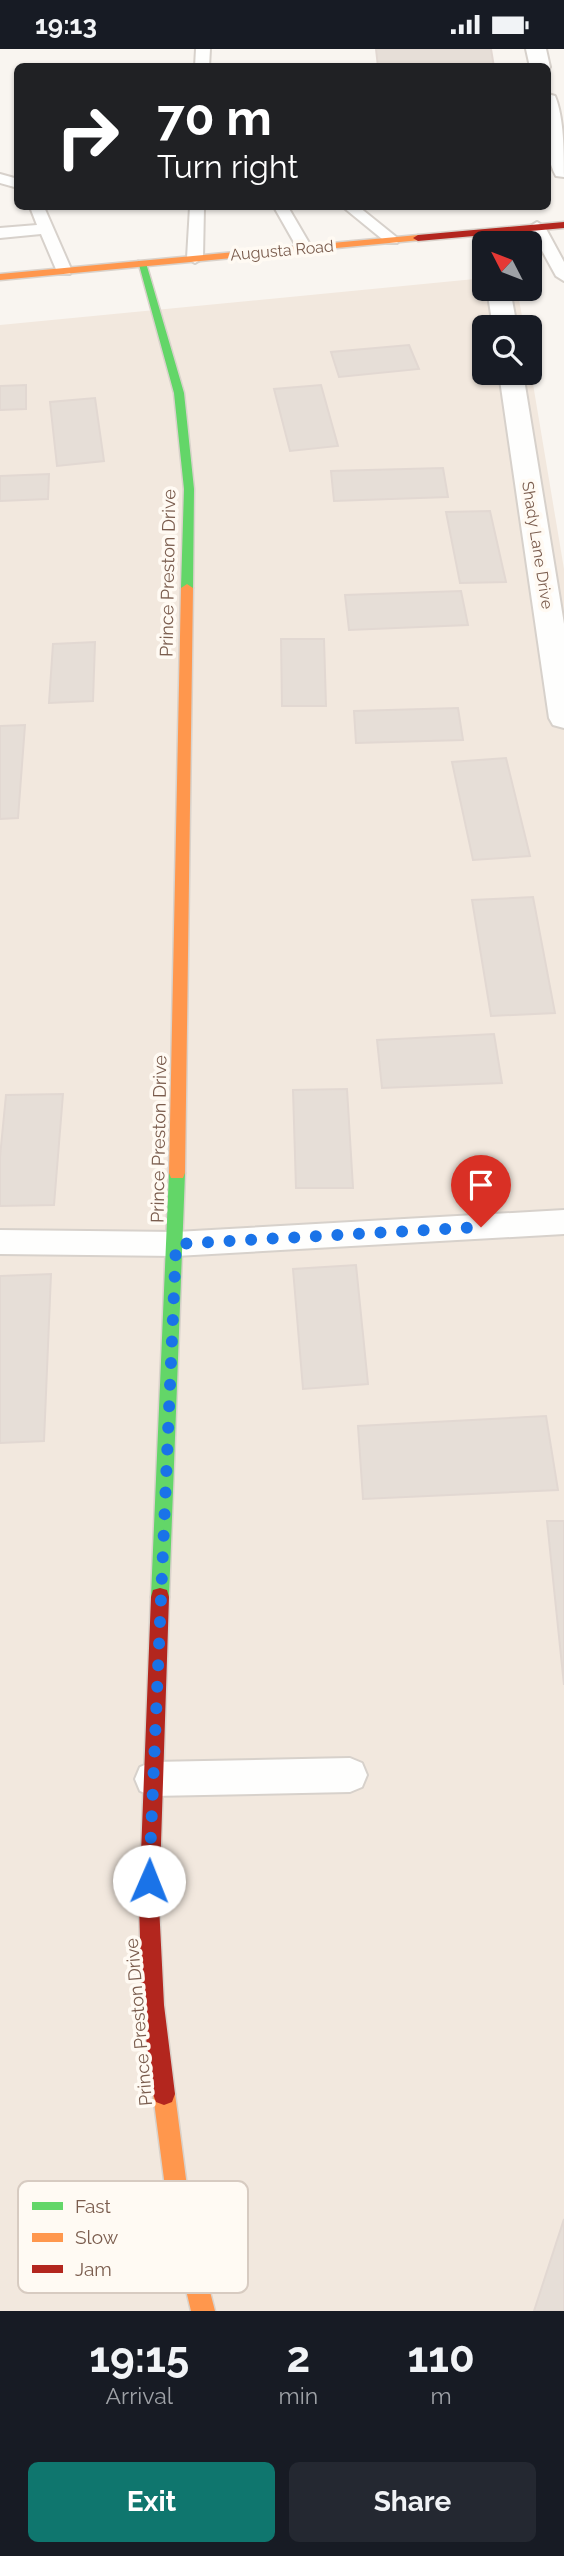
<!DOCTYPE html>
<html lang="en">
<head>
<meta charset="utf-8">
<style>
	:root { --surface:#171b24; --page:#242831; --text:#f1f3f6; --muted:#9ea1a6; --accent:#0f766e }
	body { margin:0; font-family:Raleway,sans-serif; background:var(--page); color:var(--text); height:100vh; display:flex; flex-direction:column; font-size:26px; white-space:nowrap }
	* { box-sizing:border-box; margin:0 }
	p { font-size:23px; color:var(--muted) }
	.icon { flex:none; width:38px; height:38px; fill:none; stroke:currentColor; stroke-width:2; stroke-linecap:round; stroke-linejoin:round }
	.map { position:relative; height:2262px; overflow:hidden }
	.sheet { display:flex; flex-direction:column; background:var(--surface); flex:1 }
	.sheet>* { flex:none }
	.guide { position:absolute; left:14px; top:14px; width:537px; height:147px; border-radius:10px; box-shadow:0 2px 5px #0004; background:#202124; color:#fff; overflow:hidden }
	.needle { width:46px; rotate:312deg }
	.buttons { position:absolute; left:472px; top:182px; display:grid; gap:14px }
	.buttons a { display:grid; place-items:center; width:70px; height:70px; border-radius:10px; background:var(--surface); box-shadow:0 2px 5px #0004; font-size:35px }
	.pin { position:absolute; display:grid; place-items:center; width:60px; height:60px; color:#fff; margin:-72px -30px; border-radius:50% 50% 50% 0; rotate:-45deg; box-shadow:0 0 7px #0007 }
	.pin .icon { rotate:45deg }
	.me { position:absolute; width:77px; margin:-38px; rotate:1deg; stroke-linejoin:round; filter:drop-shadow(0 0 5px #0008) }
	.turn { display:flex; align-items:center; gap:24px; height:147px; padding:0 28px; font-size:32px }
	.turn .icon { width:91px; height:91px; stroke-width:2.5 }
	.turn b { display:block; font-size:49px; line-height:60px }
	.eta { display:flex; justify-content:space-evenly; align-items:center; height:119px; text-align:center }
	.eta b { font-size:42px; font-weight:700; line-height:49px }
	.button { display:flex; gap:14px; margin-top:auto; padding:14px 28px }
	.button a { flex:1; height:80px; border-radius:10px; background:var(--accent); color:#fff; font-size:28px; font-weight:700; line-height:80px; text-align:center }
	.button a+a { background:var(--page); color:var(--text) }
	.status { display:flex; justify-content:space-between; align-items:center; height:49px; padding:0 35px; background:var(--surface); direction:ltr }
	.status svg { height:19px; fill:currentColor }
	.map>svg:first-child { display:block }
</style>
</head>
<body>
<div class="status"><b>19:13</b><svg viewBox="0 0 49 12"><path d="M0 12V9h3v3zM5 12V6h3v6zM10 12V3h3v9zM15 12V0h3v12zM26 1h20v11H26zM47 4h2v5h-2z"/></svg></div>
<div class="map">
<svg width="564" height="2262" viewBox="0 0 564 2262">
	<rect width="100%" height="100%" fill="#f9f5f0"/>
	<path fill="#f2e8de" d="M485,229V240H517L524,278H485V324H530V317L564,520V2262H0V276Z"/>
	<path fill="#e6ded7" stroke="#e2d8d2" stroke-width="2" d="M376,0H491L494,18H378Z
		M409,296L419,320L339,328L331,303Z
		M26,336V360L0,361V337Z
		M321,336L338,397L290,402L274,340Z
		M95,349L104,412L57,417L50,353Z
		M443,419L448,448L334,452L331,422Z
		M49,425L48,450L0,452V427Z
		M490,462L506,533L460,534L446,463Z
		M461,542L468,576L349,581L345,546Z
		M281,590H324L326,657H282Z
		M95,593L93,652L49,654L53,595Z
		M458,659L463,691L356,694L354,662Z
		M25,676L18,769L0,770V677Z
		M506,709L530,807L473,811L452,713Z
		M533,848L555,964L491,967L472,851Z
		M494,985L502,1034L382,1039L377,991Z
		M347,1040L353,1139H296L293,1041Z
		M63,1045L54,1156L0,1157V1108L6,1046Z
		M356,1216L368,1335L303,1340L293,1220Z
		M51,1225L44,1392L0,1394V1227Z
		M546,1367L558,1441L363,1450L358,1377Z
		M547,1472H564V1636Z
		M564,2170V2262H534Z"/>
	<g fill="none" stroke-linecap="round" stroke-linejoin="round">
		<defs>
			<path id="lane" d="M196,0H210L209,18H195Z
				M0,125L18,130V139L0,134Z
				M30,158H44L72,222L70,225H58L41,185L0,189V179L37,176Z
				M190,158H204L203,209L195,214L187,209Z
				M274,158H288L312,199L309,202H299Z
				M343,158H359L400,191L397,194H387Z
				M537,173L545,178L564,213V232L556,227L529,178Z
				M564,1161V1185L176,1207L0,1205V1181L176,1183Z
				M350,1709L362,1714L367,1726L362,1738L350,1743L152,1747L140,1742L135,1730L140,1718L152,1713Z"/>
			<path id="street" d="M526,0H546L550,18L548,21V18H530Z
				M548,45L555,47C564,69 564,103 564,128L556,127C543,105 547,69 548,45Z
				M487,240H510L517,278H493Z
				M499,324H523L564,575V679L553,676L549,669Z"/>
			<path id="fast" d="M138,212L146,214L184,344L194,440L193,539L187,543L181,539L184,440L174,344Z
				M177,1117L183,1119L185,1124L169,1548L167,1555L160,1557L153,1555L151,1548L169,1124L171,1119Z"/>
			<path id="slow" d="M418,186L423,189L421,191L0,231V225Z
				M187,535L193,539L185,1124L183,1129H171L169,1124L181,539Z
				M164,2034L172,2037L175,2045L191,2169L215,2262H191L169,2169L153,2045L156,2037Z"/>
			<path id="jam" d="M564,173V179L418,192L413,189L418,186Z
				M160,1539L167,1541L169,1548L159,1856L164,1956L175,2045L172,2053L164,2056L156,2053L153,2045L142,1956L139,1856L151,1548L153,1541Z"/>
		</defs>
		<use href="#lane" stroke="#d7d1cb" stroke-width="4"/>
		<use href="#street" stroke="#d7d1cb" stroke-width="4"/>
		<use href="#fast" stroke="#d9d2cb" stroke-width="3"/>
		<use href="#slow" stroke="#d9d2cb" stroke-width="3"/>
		<use href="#jam" stroke="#d9d2cb" stroke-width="3"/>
		<use href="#lane" fill="#fefefd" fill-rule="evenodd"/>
		<use href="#street" fill="#fefefd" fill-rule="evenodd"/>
		<use href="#fast" fill="#63d668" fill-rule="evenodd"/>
		<use href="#slow" fill="#ff974d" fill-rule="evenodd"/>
		<use href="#jam" fill="#b3261e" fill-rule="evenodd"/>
	</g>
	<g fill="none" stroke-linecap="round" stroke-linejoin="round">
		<path stroke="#1a73e8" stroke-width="12" stroke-dasharray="0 21.6" d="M149,1832L176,1195L481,1178"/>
	</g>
	<g text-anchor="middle" stroke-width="7" stroke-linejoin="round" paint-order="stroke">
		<g font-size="16" fill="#7a5c4d" stroke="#fffaf3">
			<text transform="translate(282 201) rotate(-5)" y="6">Augusta Road</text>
			<text transform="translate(538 496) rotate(81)" y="6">Shady Lane Drive</text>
		</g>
		<g font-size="18" fill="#7a5c4d" stroke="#fffaf3">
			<text transform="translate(168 524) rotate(-89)" y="6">Prince Preston Drive</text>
			<text transform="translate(159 1090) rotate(-89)" y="6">Prince Preston Drive</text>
			<text transform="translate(139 1973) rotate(-95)" y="6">Prince Preston Drive</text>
		</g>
	</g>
	<rect x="18" y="2132" width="230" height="112" rx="10" fill="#fffaf3" stroke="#d7cbc1" stroke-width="2"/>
	<rect x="32" y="2153" width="31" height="8" fill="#63d668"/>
	<rect x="32" y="2184" width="31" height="9" fill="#ff974d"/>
	<rect x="32" y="2216" width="31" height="8" fill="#b3261e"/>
	<g font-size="19" fill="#7a5c4d">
		<text x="75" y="2164">Fast</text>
		<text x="75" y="2195">Slow</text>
		<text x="75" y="2227">Jam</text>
	</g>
</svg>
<div class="buttons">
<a><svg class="needle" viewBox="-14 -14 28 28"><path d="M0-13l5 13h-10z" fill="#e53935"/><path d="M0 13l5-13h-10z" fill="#9ea1a6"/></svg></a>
<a><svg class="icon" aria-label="search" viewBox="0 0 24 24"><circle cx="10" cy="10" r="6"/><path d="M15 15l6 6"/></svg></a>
</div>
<div class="pin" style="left:481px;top:1178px;background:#d93025"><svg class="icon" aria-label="arrive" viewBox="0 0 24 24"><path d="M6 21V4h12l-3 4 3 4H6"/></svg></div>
<svg class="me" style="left:149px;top:1832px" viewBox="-20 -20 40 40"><circle r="19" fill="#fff"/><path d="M0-13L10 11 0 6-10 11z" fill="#1a73e8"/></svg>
<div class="guide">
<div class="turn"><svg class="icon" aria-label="right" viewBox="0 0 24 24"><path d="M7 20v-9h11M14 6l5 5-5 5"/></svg><div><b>70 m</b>Turn right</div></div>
</div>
</div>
<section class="sheet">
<div class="eta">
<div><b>19:15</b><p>Arrival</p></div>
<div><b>2</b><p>min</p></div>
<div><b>110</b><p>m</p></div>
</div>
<div class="button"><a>Exit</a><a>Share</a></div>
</section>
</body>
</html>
